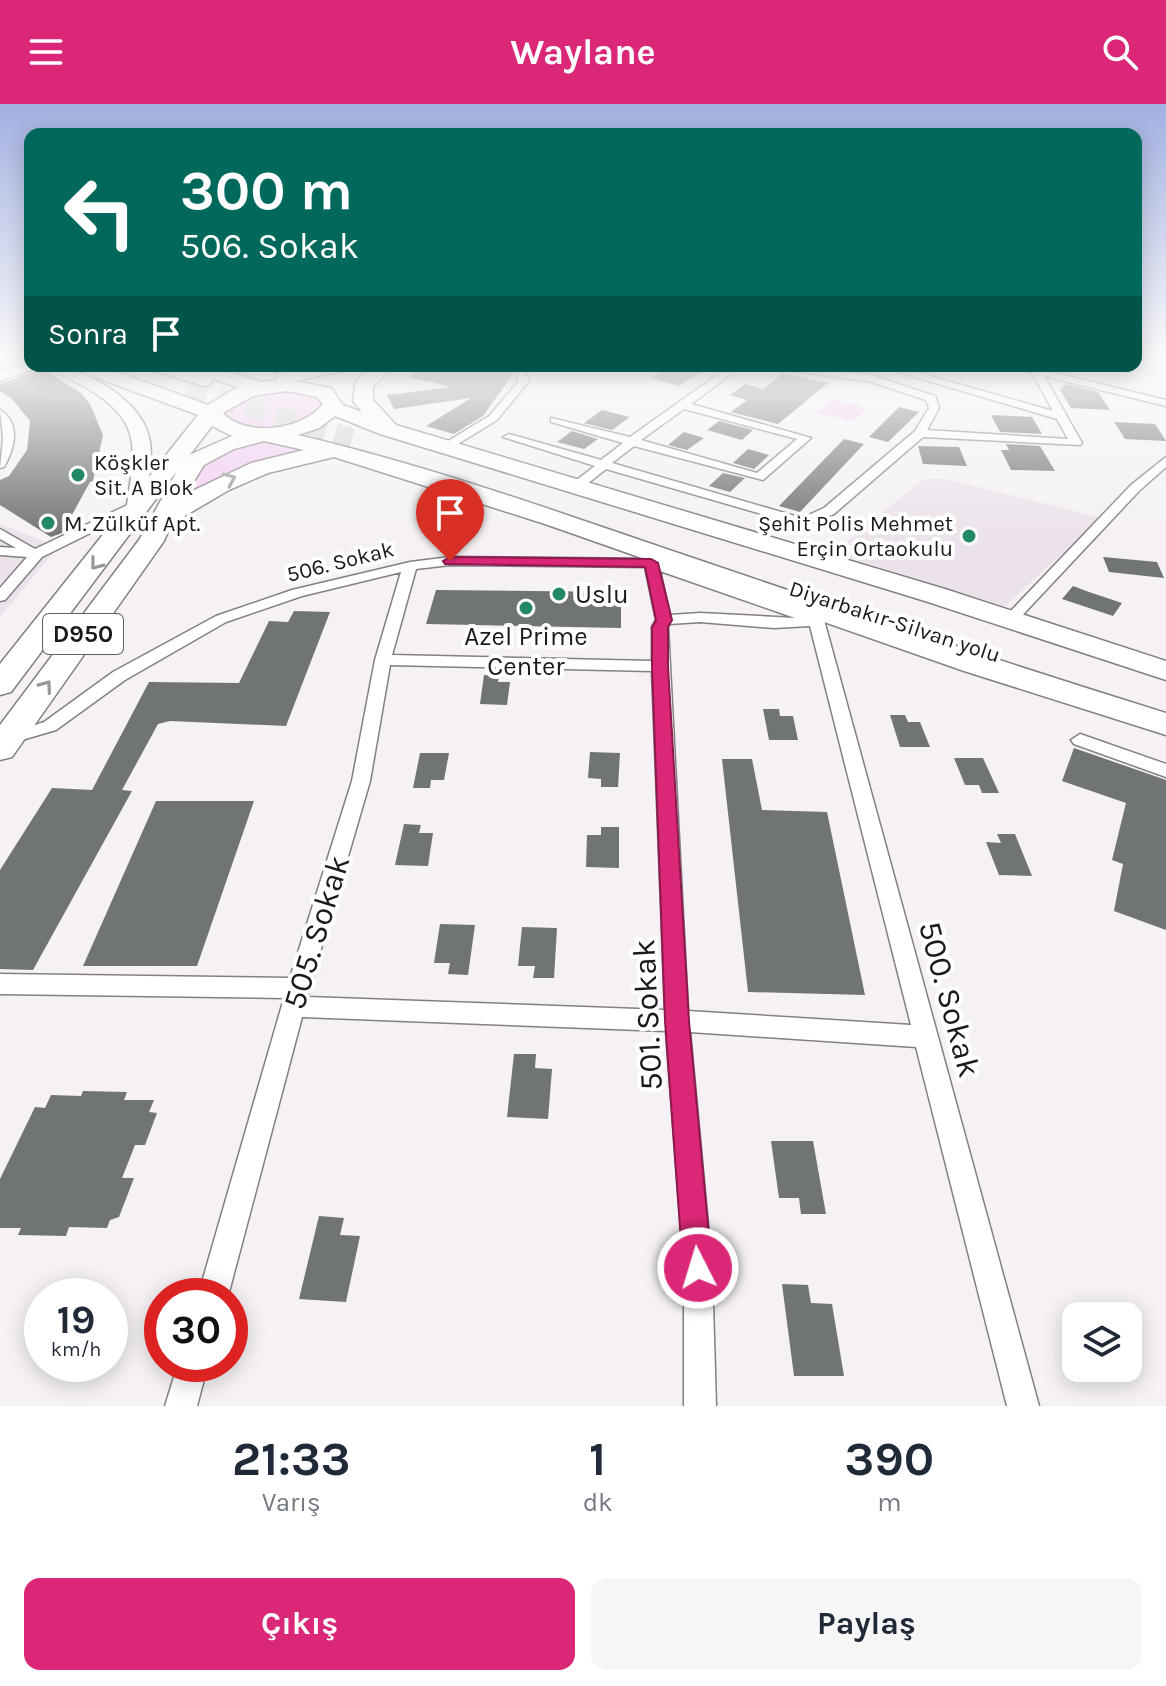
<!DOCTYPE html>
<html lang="tr">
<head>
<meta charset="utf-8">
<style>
	:root { --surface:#fff; --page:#f6f6f7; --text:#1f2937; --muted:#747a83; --accent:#db2777 }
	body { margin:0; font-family:Karla,sans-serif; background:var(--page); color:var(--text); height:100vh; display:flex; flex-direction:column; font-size:30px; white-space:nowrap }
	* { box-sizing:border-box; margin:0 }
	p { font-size:26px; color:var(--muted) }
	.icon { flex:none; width:44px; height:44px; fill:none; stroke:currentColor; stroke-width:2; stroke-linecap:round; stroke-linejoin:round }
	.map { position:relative; height:1302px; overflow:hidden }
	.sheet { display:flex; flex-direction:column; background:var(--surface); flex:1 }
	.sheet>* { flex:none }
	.top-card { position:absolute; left:24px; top:24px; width:1118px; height:244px; border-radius:16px; box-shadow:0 4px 20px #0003; background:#00695c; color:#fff; overflow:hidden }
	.fabs { position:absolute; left:1062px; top:1198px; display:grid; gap:16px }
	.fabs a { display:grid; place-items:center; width:80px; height:80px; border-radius:16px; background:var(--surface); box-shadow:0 4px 20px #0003; font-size:40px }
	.speed { position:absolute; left:24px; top:1174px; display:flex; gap:16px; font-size:40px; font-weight:700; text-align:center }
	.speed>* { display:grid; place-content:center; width:104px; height:104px; border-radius:50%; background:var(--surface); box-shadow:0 4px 20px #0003; line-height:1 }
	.speed small { font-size:20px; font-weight:400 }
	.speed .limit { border:12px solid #d22; background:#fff; color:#111 }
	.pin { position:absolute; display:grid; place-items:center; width:68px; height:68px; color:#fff; margin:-82px -34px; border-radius:50% 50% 50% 0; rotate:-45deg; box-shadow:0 0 8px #0007 }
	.pin .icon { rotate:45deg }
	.me { position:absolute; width:88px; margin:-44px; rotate:355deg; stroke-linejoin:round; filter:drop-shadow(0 0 6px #0008) }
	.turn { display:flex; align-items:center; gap:28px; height:168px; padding:0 24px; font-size:36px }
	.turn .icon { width:104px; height:104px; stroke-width:2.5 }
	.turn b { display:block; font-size:56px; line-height:68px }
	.then { display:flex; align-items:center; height:76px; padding:0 24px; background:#0003; gap:16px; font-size:30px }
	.eta { display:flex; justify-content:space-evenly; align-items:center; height:136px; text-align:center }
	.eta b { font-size:48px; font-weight:700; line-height:56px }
	.cta { display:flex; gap:16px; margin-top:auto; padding:16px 24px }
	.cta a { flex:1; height:92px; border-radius:16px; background:var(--accent); color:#fff; font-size:32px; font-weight:700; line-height:92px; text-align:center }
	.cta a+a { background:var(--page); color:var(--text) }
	header { display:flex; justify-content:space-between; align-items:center; height:104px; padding:0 24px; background:var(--accent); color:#fff; font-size:36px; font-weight:700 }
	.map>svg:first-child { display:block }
</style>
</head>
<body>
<header><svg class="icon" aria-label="menu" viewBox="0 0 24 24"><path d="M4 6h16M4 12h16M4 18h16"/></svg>Waylane<svg class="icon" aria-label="search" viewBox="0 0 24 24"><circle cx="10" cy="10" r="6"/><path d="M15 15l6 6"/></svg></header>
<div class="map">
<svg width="1166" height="1302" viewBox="0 0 1166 1302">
	<rect width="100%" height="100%" fill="#f5f1f4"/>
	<path fill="#ece2eb" d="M923,375H947L1102,414L1005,502L834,449Z
		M0,420L58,443L0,513Z"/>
	<path fill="#f3ccf2" d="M279,287L306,289L322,299V306C281,328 268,332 224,314V308L250,291Z
		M832,296L867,304L854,317L818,309Z
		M263,336L319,347C267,358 220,368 175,397C204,358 215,346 263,336Z"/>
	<path fill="#707472" d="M426,262H510L513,270L483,312L454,330L426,322L471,294L394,305L387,291L452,283L408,273Z
		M671,262H710L679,282L651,274Z
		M42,265L81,289L90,300L103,331L93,377L90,378L62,429L51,433L0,401V376L9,372L27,346L30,317L12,295L0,287V280Z
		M783,269L828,279L778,320L731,308L747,296L730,291L745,280L763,285Z
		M1066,280L1098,288L1110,306L1071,304L1060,286Z
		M899,303L919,308L888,338L869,333Z
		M602,306L630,313L612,326L584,319Z
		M991,311L1032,313L1042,330L1000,328Z
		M719,317L753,326L742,336L707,326Z
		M1114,318L1155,320L1166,337L1125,335Z
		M572,327L598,335L584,345L557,338Z
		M684,328L704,334L687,346L668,341Z
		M844,335L864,340L800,408L779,402Z
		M1006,340L1040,342L1055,367L1011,366L1001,346H1009Z
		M918,342L959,343L967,362L923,360Z
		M748,345L769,351L754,365L733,359Z
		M723,369L745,374L730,388L709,382Z
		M1103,453L1157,458L1164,474L1109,468Z
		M1073,482L1089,488L1122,499L1113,512L1062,495Z
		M436,486L621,488V524L426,520Z
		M294,507L330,508L286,622L170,617L158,620L122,686L132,687L33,866L0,865V766L52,684L92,686L149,578L239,579L269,517L288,518Z
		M484,571L499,572L498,578H510L507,601L480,600Z
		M763,605H779L780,612H793L798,636H769Z
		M890,611H905L908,618H920L930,643H900Z
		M1074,644L1166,676V826L1114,807L1123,760L1112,756L1126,699L1062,677Z
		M590,648L620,649L618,683H601V675L588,674Z
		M420,649H449L444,676H431L430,684H413Z
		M954,654H983L999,689H982L979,681H965Z
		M722,655H752L762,706L827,708L865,891L748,888Z
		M156,697H254L197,862H83Z
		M404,720L421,721L419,729H433L428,762L395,761Z
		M601,723H619V764L586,763L587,731H601Z
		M997,730H1015L1032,772L999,771L986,738L1001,739Z
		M440,820L475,821L468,871L448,870L450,859H434Z
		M522,823L557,824L554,874H533L535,862H518Z
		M514,950H536L535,964L552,965L548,1015L507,1013Z
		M83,987L127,988L124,996H154L149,1008L157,1009L145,1041H135L122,1074H134L119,1113L110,1116L107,1124L69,1123L66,1132L18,1131L21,1124H0V1075L35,1003L45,1004L51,991L81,992Z
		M771,1037H813L826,1110H801L799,1094H779Z
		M319,1112L344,1114L340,1131L360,1132L346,1198L299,1195Z
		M782,1180L808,1181L811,1199L832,1200L844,1272H794Z"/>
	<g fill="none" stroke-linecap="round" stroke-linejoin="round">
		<path stroke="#d4d1d3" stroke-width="21" stroke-dasharray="21 10" stroke-linecap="butt" d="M187,284L352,335"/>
		<defs>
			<path id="street" d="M513,262H523L529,277L497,316L453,343H445V339L489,312L519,277Z
				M730,262H742L691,300L811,334L763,376L634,342L612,359L802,414L824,404L915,327L929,304L926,296L868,277L793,267L780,262L868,270L935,292L939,304L927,326L1068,335L1057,315L878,262H894L1053,307L1032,269L1009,262H1026L1166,296V302L1044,272L1082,339L1080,341L923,333L834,410L803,422L606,365L582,384H574V378L595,362L503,333L509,330L601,356L623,339L551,318V314L630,333ZM684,305L797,335L757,369L641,336Z
				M0,306C21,319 15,344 4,363L0,364L3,334Z
				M1166,353V363L1139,387L1016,518H1006V512L1131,381Z
				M136,397L142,401L141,404L42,453L5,496L0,497V484L27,453L0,451V443L16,444L0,435V425L35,445Z
				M450,453L660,455L667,460L813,510L818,504H828L831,507L824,516L1039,1302H1007L916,943L690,928L712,1164L716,1302H684V1164L666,927L302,913L228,1192H198L284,894L0,890V870L290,874L352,677L375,556L401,468L302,492L226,518L125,576L56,626L8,640L2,638L0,633L44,618L113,568L216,512L292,486L410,458ZM450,461L645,463L656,516L652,523V557L392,551L416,465ZM660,467L795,514L700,509L670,511ZM700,518L774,524L810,522L911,921L688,907L668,523L669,520ZM390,561L652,567L665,906L307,893L370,677Z
				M1080,630L1166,660V673L1074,640L1071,636Z
				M178,1260H208L197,1302H165Z"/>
			<path id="secondary" d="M30,259V262H42L0,277V268Z
				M50,262C82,262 133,293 146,324C153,340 151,358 149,374C147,385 147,396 143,405L136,407L127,401C135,344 143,318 87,284C75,277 60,272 50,262Z"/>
			<path id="highway" d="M74,262H101L208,301L238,283L213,275L211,280L204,282L152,266L150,262H210L262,278L276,276L277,269L310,262H348L346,266L295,277L331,284L343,301L362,308L353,297L356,277L374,262H394L373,283V296L396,321L945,485L1166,557V576L925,497L380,330L335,312L319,324L298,331C430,362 558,408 687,452C846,506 1005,559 1166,609V631L964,567L545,420L334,353L268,369L229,386L171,420L164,437L12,653L0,656V621L139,436L177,367L11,588L0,591V560L198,311L76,266ZM287,287L317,293L323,300C303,326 246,334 223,309L253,292ZM212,322L232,332L189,351L192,348ZM264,337L304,346L251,359L186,390L204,361L234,345Z"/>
		</defs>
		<use href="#street" stroke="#837f83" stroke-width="3"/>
		<use href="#secondary" stroke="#837f83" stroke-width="3"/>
		<use href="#highway" stroke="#837f83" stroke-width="3"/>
		<use href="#street" fill="#fff" fill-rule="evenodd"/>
		<use href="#secondary" fill="#fff" fill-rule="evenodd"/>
		<use href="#highway" fill="#fff" fill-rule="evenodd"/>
	</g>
	<defs><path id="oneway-chevron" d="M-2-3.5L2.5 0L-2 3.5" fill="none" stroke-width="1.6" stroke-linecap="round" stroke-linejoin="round" transform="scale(2)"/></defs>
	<g stroke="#989898">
		<use href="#oneway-chevron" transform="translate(230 375) rotate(-24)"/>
		<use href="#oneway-chevron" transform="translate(96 460) rotate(128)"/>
		<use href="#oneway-chevron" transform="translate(46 582) rotate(-54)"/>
	</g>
	<linearGradient id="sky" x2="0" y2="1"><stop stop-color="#a1b0e0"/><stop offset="0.58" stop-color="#faf9fa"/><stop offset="1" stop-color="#faf9fa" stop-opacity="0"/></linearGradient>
	<rect width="1166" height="435" fill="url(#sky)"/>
	<path fill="#db2777" stroke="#8e194d" stroke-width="2" d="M450,453L651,455L658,459L672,516L668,523V562L689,917L712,1164L708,1174L698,1179L688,1174L683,1164L665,917L652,562V523L656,516L645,463L445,460L443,457Z"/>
	<g fill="#238965" stroke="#fff" stroke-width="3">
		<circle cx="78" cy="371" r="8"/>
		<circle cx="48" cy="419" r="8"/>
		<circle cx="969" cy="432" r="8"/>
		<circle cx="559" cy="490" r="8"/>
		<circle cx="526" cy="504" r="8"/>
	</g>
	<g text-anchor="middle" stroke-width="8" stroke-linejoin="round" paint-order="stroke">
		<g font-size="22" fill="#1b1a1b" stroke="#fff" text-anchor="start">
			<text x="94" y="366">Köşkler<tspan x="94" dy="25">Sit. A Blok</tspan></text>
			<text x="64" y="427">M. Zülküf Apt.</text>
			<text x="953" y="427" text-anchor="end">Şehit Polis Mehmet<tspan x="953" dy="25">Erçin Ortaokulu</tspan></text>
		</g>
		<g font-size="22" fill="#1b1a1b" stroke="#fff">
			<text transform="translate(340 457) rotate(-14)" y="8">506. Sokak</text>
			<text transform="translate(895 517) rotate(18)" y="8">Diyarbakır-Silvan yolu</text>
		</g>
		<rect fill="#fff" stroke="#5f5f5f" stroke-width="2" x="43" y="510" width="80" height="40" rx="6"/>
		<g font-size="24" font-weight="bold" fill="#1b1a1b">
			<text x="83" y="538">D950</text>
		</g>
		<g font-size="26" fill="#1b1a1b" stroke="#fff" text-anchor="start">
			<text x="575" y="499">Uslu</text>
			<text x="526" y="541" text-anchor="middle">Azel Prime<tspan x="526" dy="30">Center</tspan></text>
		</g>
		<g font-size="32" fill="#1b1a1b" stroke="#fff">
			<text transform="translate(316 828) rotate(-73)" y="11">505. Sokak</text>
			<text transform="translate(950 895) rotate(75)" y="11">500. Sokak</text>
			<text transform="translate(647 911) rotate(-93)" y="11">501. Sokak</text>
		</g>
	</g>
</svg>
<div class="fabs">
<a><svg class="icon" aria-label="layers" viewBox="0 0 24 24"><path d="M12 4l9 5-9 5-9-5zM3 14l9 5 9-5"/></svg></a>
</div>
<div class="speed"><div>19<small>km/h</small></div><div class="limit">30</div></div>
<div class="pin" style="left:450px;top:457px;background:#d93025"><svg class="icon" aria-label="arrive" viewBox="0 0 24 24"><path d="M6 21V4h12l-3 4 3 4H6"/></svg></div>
<svg class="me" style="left:698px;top:1164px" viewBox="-20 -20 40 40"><circle r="17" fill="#db2777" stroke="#fff" stroke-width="3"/><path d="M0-11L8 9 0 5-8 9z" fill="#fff"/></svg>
<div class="top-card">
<div class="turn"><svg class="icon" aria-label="left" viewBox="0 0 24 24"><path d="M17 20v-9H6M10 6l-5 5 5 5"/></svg><div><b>300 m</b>506. Sokak</div></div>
<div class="then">Sonra<svg class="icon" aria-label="arrive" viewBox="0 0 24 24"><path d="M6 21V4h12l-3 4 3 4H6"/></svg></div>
</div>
</div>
<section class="sheet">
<div class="eta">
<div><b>21:33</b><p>Varış</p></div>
<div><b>1</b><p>dk</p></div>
<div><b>390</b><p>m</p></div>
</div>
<div class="cta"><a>Çıkış</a><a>Paylaş</a></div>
</section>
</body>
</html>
